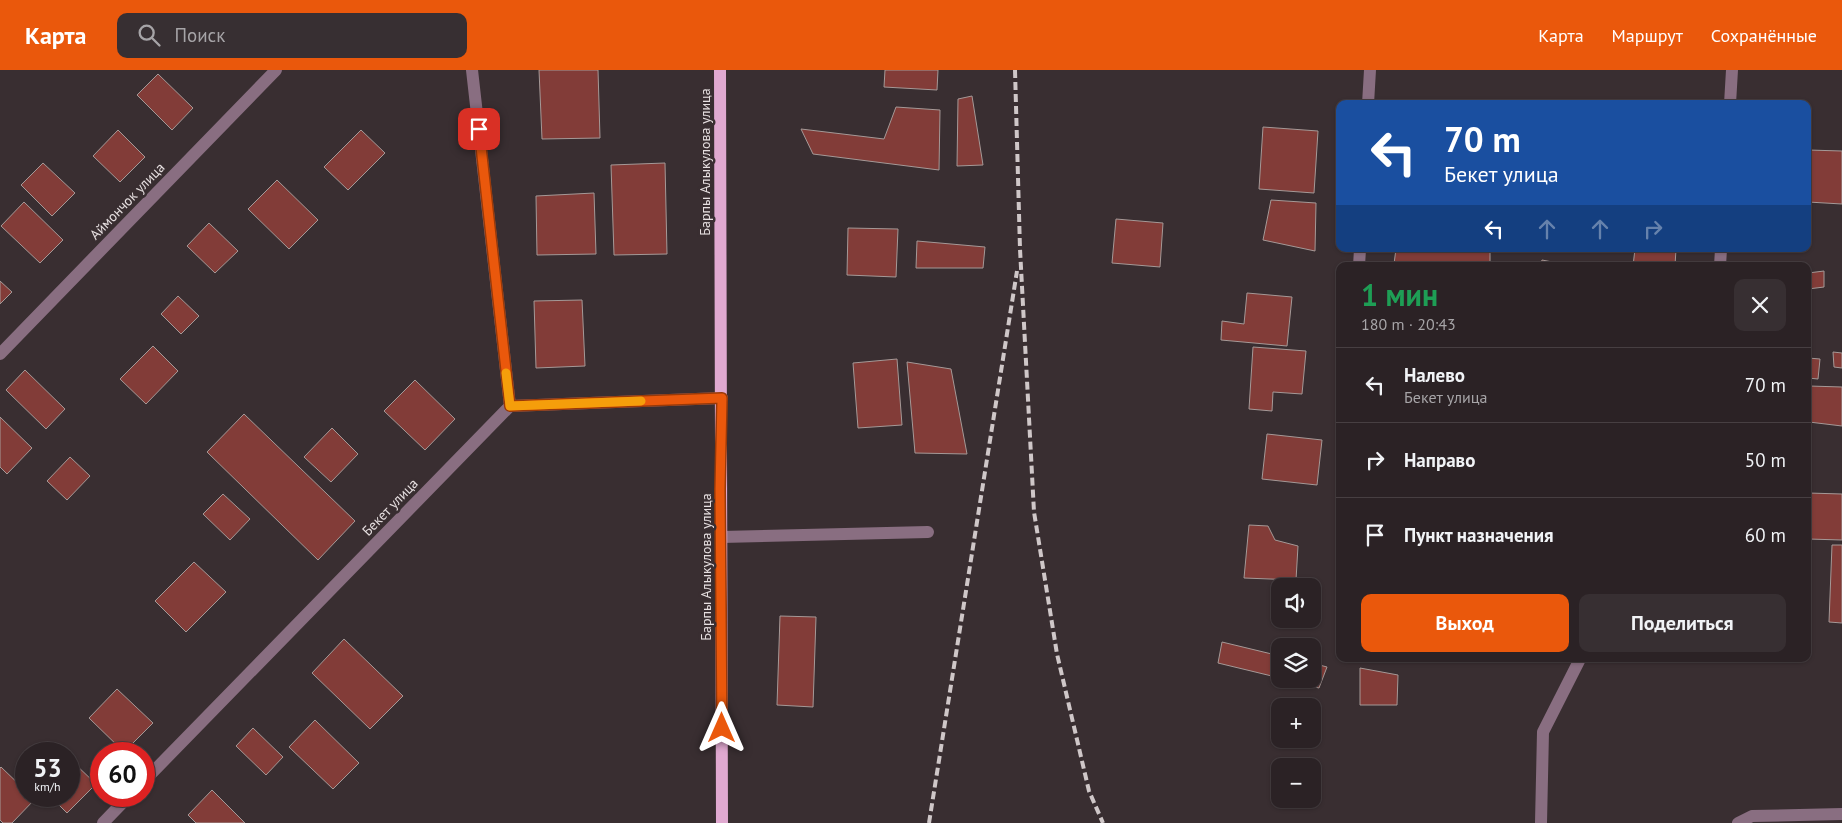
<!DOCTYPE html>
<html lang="ru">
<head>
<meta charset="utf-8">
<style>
	:root { --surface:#2b2225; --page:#372f32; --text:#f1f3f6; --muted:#a6a4a7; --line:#473f42; --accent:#ea580c }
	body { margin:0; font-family:"PT Sans",sans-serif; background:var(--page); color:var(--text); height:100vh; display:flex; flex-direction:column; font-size:19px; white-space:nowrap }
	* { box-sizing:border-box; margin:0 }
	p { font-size:16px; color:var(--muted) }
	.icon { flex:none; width:28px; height:28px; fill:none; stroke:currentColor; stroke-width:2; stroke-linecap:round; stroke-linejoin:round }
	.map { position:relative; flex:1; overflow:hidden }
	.side { position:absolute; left:1336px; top:192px; width:475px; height:400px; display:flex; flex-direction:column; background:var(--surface); border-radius:10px; box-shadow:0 1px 4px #0004,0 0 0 1px var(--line) }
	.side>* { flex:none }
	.hud { position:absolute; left:1336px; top:30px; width:475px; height:152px; border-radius:10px; box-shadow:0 1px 4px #0004,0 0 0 1px var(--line); background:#1a4fa0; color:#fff; overflow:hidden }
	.fabs { position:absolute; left:1271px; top:508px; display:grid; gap:10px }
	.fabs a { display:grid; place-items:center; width:50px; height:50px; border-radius:10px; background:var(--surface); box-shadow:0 1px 4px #0004,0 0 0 1px var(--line); font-size:25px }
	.speed { position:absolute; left:15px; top:672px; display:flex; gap:10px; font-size:25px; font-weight:700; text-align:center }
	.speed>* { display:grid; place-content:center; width:65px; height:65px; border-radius:50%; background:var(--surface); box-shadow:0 1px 4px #0004,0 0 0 1px var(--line); line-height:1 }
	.speed small { font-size:12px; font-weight:400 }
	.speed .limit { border:8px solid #d22; background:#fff; color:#111 }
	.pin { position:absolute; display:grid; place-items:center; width:42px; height:42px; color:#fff; margin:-21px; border-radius:10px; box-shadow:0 2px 8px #0006 }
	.me { position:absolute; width:55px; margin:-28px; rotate:0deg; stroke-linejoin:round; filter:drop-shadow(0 0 4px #0008) }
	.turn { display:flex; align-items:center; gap:18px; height:105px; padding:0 25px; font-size:22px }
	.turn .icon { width:65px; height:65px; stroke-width:2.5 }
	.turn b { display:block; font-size:35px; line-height:42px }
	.lanes { display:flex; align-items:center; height:48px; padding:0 25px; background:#0003; justify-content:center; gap:25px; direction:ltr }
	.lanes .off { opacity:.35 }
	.round { display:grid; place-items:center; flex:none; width:52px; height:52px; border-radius:10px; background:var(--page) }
	.summary { display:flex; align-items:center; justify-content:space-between; height:85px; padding:0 25px }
	h1 { font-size:30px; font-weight:700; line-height:38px; color:#1e9e55 }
	.cta { display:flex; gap:10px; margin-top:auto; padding:10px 25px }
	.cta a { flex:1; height:58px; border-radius:10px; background:var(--accent); color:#fff; font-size:20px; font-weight:700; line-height:58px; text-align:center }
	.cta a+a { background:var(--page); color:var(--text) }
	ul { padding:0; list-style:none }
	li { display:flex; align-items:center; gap:15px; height:75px; padding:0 25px; border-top:1px solid var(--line) }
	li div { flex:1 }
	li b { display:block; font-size:19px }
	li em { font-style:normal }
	header { display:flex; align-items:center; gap:30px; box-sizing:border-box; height:70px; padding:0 25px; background:var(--accent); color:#fff }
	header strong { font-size:24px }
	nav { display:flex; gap:28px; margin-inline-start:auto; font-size:18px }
	.search { width:350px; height:45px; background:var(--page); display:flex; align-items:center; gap:12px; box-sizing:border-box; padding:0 18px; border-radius:10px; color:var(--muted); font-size:19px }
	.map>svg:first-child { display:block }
</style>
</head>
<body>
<header>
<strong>Карта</strong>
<div class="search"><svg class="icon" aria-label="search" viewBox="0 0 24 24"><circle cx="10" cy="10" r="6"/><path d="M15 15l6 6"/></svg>Поиск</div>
<nav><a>Карта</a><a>Маршрут</a><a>Сохранённые</a></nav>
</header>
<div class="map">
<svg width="1842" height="753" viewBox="0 0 1842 753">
	<rect width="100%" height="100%" fill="#392e31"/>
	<path fill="#823c38" stroke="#a59997" d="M539,0H598L600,68L542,69Z
		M885,0H938L937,20L884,17Z
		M158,4L193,38L172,60L137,25Z
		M972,26L983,95L957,96L958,29Z
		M896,37L940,40L939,100L813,84L801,59L884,69Z
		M1263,57L1318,61L1314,123L1259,119Z
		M118,60L145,87L120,112L93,86Z
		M361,60L385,83L348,120L324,97Z
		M1808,80L1842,81V134L1808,132Z
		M43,93L75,123L52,146L21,115Z
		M665,93L667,184L614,185L611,95Z
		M277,110L318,150L289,179L248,139Z
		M594,123L596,184L537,185L536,126Z
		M1271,130L1316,133L1315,181L1263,170Z
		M24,132L63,170L40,193L1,156Z
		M1116,149L1163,153L1160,197L1112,193Z
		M209,153L238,181L215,203L187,176Z
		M848,158L898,159L896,207L847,205Z
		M917,171L985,177L983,198H916Z
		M1396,179H1490V196L1394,194Z
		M1635,179H1676L1675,196H1633Z
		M1542,190L1573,196H1540Z
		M1824,201V217L1808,219V203Z
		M0,211L12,222L0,234Z
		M1247,223L1292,227L1287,276L1221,270L1222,251L1244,254Z
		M178,226L199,246L181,264L161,244Z
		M582,230L585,296L536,298L534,231Z
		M153,276L178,301L146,334L120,309Z
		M1253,277L1306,281L1302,324L1273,322L1272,341L1249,339Z
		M1833,282L1842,283V298L1834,297Z
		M1808,288L1820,289L1818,309L1808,308Z
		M897,289L902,355L858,358L853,293Z
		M907,292L951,299L967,384L915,383Z
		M25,300L65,339L46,359L6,320Z
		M415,310L455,349L425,380L384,341Z
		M1809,316L1842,317V356L1809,352Z
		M244,344L355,451L318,490L207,382Z
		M0,347L32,378L7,404L0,397Z
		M332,358L358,384L331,412L304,387Z
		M1267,364L1322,370L1317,415L1262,409Z
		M70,387L90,406L67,430L47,411Z
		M1808,423L1842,424V470L1808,469Z
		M223,424L250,449L230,470L203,444Z
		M1249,455L1268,456L1275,470L1298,476L1296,510L1244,508Z
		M1832,475H1842V553L1829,552Z
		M194,492L226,522L186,562L155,531Z
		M780,546L816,547L813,637L777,635Z
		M344,569L403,626L370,659L312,603Z
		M1222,572L1280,586V608L1218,593Z
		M1312,593L1327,597L1319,618L1283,609H1312Z
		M1360,598L1398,605L1397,635H1360Z
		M117,619L153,653L124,682L89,648Z
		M315,650L359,693L333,719L289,677Z
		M253,658L283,687L266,705L236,676Z
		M73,692L96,714L67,743L50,726H69V697Z
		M1,697L26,721V726H32L35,729L12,753H3L0,750V698Z
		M212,720L245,753H196L188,745Z"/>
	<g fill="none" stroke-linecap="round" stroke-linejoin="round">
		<path stroke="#896e81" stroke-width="12" d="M472,0L510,336
			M1368,34L1370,0
			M1730,34L1732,0
			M1359,196L1360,179
			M1720,196L1721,179
			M0,284L276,0
			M721,467L928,462
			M144,711L510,336L722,328
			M103,753L129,726
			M1541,753L1543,662L1580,589
			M1738,753L1752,746L1842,744"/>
		<path stroke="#e0a9d0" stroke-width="12" d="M720,0L722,753"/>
		<path stroke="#cfc7c8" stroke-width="4" stroke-dasharray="8 4" stroke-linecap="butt" d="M1015,0L1020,179L1034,442L1057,584L1089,721L1103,753
			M929,753L1017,201"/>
	</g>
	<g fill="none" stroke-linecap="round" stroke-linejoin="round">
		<defs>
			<path id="route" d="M479,59L510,336L722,328L720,419L722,658"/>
		</defs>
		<use href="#route" stroke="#983908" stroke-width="12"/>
		<use href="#route" stroke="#ea580c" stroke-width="9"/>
		<path stroke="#f59e0b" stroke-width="9" d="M506,303L510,336L641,331"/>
	</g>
	<g text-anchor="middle" stroke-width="5" stroke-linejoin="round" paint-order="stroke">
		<g font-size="14" fill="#e7e0e1" stroke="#392e31">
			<text transform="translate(705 92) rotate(-90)" y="5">Барпы Алыкулова улица</text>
			<text transform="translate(127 131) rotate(-46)" y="5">Аймончок улица</text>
			<text transform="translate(390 437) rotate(-46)" y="5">Бекет улица</text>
			<text transform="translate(706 497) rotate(-90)" y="5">Барпы Алыкулова улица</text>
		</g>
	</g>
</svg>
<div class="fabs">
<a><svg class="icon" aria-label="sound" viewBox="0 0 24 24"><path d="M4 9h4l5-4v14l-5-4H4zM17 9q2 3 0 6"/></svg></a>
<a><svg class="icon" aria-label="layers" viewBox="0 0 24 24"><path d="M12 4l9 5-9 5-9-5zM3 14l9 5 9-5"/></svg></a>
<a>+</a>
<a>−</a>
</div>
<div class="speed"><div>53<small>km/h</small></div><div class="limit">60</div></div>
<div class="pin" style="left:479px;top:59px;background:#d93025"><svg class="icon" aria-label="arrive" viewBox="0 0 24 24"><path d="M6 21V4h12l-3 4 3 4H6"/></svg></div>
<svg class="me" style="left:722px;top:658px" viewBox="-20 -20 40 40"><path d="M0-17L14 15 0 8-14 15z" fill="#ea580c" stroke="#fff" stroke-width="4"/></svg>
<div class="hud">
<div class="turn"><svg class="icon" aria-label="left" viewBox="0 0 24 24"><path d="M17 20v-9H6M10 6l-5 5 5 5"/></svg><div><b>70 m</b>Бекет улица</div></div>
<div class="lanes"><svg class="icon" aria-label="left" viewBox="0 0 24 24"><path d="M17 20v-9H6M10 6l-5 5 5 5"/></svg><svg class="icon off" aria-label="ahead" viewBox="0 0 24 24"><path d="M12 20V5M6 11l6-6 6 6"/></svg><svg class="icon off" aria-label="ahead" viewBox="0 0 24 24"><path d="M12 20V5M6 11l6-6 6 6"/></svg><svg class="icon off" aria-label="right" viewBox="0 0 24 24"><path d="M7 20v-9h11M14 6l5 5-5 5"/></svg></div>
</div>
<section class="side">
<div class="summary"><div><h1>1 мин</h1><p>180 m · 20:43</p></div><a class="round"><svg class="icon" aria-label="close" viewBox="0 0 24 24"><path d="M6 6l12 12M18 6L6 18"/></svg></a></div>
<ul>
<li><svg class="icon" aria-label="left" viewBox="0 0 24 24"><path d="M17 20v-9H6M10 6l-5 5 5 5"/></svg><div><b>Налево</b><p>Бекет улица</p></div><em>70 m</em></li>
<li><svg class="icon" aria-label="right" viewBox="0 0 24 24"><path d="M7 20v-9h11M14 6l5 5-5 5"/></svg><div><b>Направо</b></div><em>50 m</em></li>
<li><svg class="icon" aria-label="arrive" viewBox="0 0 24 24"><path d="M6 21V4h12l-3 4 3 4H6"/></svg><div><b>Пункт назначения</b></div><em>60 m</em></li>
</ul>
<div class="cta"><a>Выход</a><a>Поделиться</a></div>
</section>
</div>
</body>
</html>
